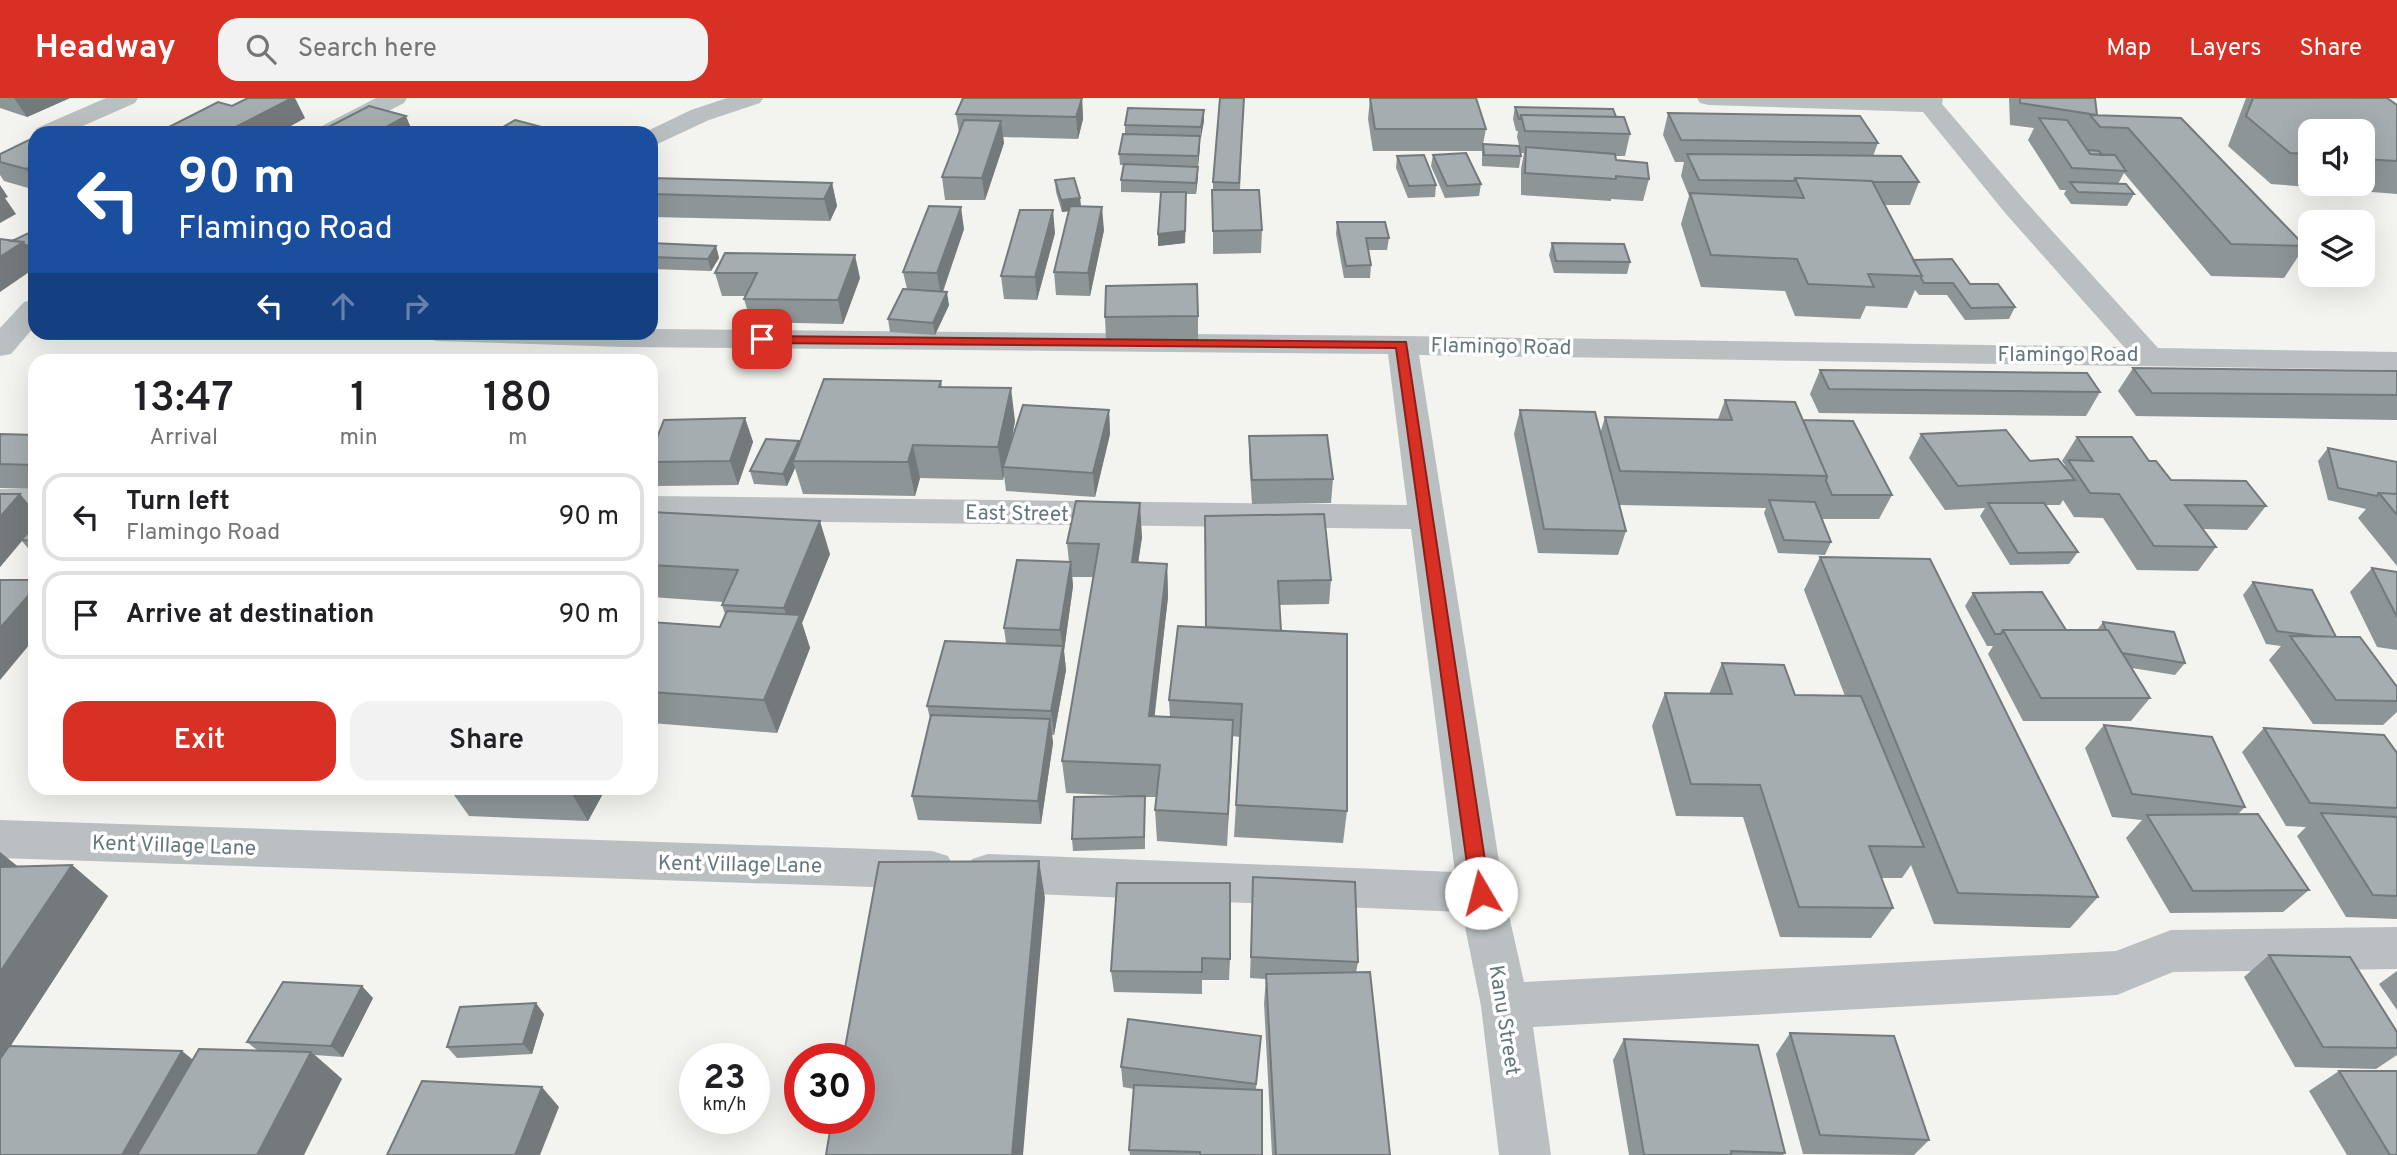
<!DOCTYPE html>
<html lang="en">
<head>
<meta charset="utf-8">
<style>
	:root { --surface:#fff; --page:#f2f2f2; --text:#202124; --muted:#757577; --line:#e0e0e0; --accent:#d93025 }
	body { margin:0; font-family:Overpass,sans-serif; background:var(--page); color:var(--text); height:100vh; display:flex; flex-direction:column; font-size:26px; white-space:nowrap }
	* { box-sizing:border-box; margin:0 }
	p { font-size:23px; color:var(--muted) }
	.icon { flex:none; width:38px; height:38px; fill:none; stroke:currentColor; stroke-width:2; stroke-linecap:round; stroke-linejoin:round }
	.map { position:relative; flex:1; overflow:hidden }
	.sheet { position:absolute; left:28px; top:256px; width:630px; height:441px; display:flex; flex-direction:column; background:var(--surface); border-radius:21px; box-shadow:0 7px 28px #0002 }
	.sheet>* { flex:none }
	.top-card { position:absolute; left:28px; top:28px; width:630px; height:214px; border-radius:21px; box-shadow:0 7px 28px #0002; background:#1a4fa0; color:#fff; overflow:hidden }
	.controls { position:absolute; left:2298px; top:21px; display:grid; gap:14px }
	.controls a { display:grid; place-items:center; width:77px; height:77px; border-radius:14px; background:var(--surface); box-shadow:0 7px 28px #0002; font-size:35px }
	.speed { position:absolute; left:679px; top:945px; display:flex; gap:14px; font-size:35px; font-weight:700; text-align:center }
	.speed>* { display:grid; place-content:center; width:91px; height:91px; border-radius:50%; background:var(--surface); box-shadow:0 7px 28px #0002; line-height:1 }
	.speed small { font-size:18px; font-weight:400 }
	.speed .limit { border:10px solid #d22; background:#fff; color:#111 }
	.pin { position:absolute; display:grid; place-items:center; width:60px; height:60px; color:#fff; margin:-30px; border-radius:14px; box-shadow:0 4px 10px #0006 }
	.me { position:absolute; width:77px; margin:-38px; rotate:352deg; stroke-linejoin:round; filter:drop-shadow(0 0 5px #0008) }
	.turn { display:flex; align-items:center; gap:24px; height:147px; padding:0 35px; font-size:32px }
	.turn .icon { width:91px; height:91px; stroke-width:2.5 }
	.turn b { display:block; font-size:49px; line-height:60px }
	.lanes { display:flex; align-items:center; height:66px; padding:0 35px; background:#0003; justify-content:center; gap:35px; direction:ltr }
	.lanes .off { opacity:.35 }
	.eta { display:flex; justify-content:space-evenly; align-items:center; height:119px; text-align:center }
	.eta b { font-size:42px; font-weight:600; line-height:49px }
	.cta { display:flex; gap:14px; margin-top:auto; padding:14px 35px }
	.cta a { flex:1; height:80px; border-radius:21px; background:var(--accent); color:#fff; font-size:28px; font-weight:600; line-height:80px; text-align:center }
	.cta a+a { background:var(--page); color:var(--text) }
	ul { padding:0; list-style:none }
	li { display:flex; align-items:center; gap:21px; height:88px; margin:0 14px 10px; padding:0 21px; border:4px solid var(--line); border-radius:21px }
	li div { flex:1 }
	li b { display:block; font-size:26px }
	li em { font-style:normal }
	header { display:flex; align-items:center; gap:42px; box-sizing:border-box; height:98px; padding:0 35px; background:var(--accent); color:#fff }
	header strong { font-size:33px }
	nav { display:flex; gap:38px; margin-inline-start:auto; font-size:24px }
	.search { width:490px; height:63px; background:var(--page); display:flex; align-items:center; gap:18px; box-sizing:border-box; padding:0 24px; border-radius:21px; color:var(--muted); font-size:26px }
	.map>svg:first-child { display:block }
</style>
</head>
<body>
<header>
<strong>Headway</strong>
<div class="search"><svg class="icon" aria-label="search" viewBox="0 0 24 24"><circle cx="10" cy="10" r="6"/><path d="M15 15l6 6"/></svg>Search here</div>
<nav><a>Map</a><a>Layers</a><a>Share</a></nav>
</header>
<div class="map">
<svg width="2397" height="1057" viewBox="0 0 2397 1057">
	<rect width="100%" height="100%" fill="#f3f3ef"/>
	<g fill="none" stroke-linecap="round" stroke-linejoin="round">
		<path fill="#babfc1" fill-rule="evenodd" d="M106,0H138L135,5L67,35H33L37,30Z
			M376,0H407L404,5L346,35H314L318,30Z
			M727,0H763L760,5L709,22L651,49V35H643L691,12Z
			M1697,0H1943L1942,6L2026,104L2158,250L2397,254V272L1419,257L1504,795L1524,884L2116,853L2171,832L2397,829V871L2173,874L2117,897L1533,929L1551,1057H1499L1481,908L1462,814L988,794L972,789L965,775L972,761L988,756L1455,774L1411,431L651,422V398L1407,407L1388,256L623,249L437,243L426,240L422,234H651V231L1402,238L2124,249L2006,116L1923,14L1709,7L1700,5Z
			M35,201V228L11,256L0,258V230L24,204Z
			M0,391H35V415H0Z
			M0,722L932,753L948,758L955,772L948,786L932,791L0,760Z"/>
	</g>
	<path fill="#8e9597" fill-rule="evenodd" d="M0,0H70L27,19L0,10Z
		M1082,0L1083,21L1078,41L1003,39L1004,45L985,102H945L942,79L959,35L956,16Z
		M1244,0L1240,92L1262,132L1261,155L1213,156V84Z
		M1370,0L1486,31L1483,46L1521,58L1519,70L1482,68V53H1373L1368,21Z
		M2009,0H2095L2097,17L2181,20L2305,148L2284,180L2211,178L2124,75L2118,86L2134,96L2127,108L2071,106L2064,96L2066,92H2060L2028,42L2034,30L2010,27Z
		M2246,0H2387L2397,7V96L2271,86L2228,48ZM2310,33H2362V86H2310Z
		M232,8L305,20L278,35H170L167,30Z
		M1515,9L1616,19L1630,36L1625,58H1615L1616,62L1649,81L1643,103L1611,101V103L1521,97V71L1524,55H1521L1517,39L1518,33H1516L1513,21Z
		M1668,15L1878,45L1873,58L1919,84L1910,107H1885L1913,162L1970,186L2015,209L2009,221L1965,222L1947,197H1919L1915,192L1907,210L1866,208L1860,221L1795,218L1785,193L1701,189L1681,126L1689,98L1681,78L1684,64H1675L1663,37Z
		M1204,23L1200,40L1196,96H1186L1185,145L1158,148L1161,95L1121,94V82L1123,67H1120L1119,56L1125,36V27Z
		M35,39V92L4,83L0,77V56Z
		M1433,57L1481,86L1479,98L1445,100L1431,68Z
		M1397,58L1436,87L1435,99L1408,100L1396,70Z
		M651,80L832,85L837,108L830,123L651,119Z
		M1055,82L1080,100L1081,108L1104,132L1090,198L1056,197L1054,174L1069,113L1062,114L1056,94Z
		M1337,124L1389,140L1387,152H1368L1371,167L1370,180H1344L1336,136Z
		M964,131L943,194L949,207L935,237L890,234L888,221L907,191L903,174Z
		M1055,135L1037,202L1004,201L1001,178Z
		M651,145L716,148L719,160L711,173L651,171Z
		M1552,145L1630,164L1627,176L1554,175L1549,157Z
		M725,155L860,180L843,226L751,224L744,201L746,198H722L715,175Z
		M1198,218V241L1106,243L1105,219Z
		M2133,270L2397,273V322L2136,318L2118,293Z
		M1820,272L2100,294L2086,318L1819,315L1810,296Z
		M941,283L942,289L1015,323L1011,345L1109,312L1110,336L1095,399L1006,393L1004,377L1003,382L920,380L915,398L803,396L795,370L787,388L754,386L750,373L800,346Z
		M1725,302L1803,322L1892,397L1879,421H1822L1831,444L1825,457L1778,455L1764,415L1766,410L1619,407L1626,433L1618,457L1538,455L1514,336L1520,312L1600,336L1605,319L1718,321Z
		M745,320L753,344L738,387L657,388L651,374V355Z
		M0,336L35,337V391L0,390Z
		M1921,336L2030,363L2064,369L2065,367L2062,363L2077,339L2149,363L2171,382L2266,408L2247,432L2203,431L2216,449L2198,473L2137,472L2103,420L2074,419L2063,402L2060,407H2046L2078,454L2069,466L2010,467L1980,418L1985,410L1945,412L1909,360Z
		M1249,338L1333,381L1331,405L1252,406L1249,362Z
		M2328,350L2397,364V468L2358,420L2366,411L2328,402L2318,363Z
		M0,396H20L35,414V455H32L22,443L0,469Z
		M651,414L830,456L802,525L810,550L777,635L651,625V524L720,529L725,516L722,507L723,504L651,499V500Z
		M1142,439L1138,465L1167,466L1168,499L1154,618L1170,619L1169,602L1206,529L1205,442L1331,482L1329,506L1279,507L1281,533L1347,713L1343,745L1234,739L1240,639L1232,638L1227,748L1157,743L1155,712L1157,699H1145V751L1073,753L1072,741L1132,698L1066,695L1062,663L1094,479H1072L1073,488L1064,553L1066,572L1054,637H1052L1053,645L1041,726L918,722L912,698L930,620L927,608L1006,545L1004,530L1069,464L1067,445Z
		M1820,459L2098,799L2070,830L1934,826L1911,767L1902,780H1881L1893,810L1871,840L1780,839L1743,719L1676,718L1652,628L1665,595L1709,596L1722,565L1795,597L1845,598L1804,492Z
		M2372,470L2397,474V552L2377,549L2350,494Z
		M2253,484L2336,539L2397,589V614L2383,627L2313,626L2269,562L2281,548L2266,546L2243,497Z
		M1973,495L2066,532H2097L2103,524L2185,565L2175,577L2132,570L2150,600L2131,623H2023L1988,556L1993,548H1987L1965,508Z
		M2104,627L2245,709L2238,716L2309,792L2283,814L2170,815L2126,740L2142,722L2112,719L2085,650Z
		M2264,630L2397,655V821L2346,819L2297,738L2306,729L2286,728L2242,654Z
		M88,690H185L181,695L96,697Z
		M449,690H606L588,723L469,718Z
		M72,767L108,798L10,949L193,962L257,952L247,944L373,900L343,959L315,957L342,981L0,1057L18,769Z
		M1253,779L1358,864L1356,875L1390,1057H1272L1264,905L1266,881L1250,880Z
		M1117,785L1230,861L1229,882H1202V896L1114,894L1111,873Z
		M2269,857L2397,934V957L2376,971L2295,969L2244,879Z
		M2397,873V912L2379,886Z
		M544,916L532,956L457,960L447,949Z
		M1790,935L1929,1042L1914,1057L1803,1056L1776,956Z
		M1624,941L1785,1055L1783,1057H1629L1613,962Z
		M1259,958L1256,991L1262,1057H1130L1129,1052L1134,991L1123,989L1121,969Z
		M2339,973L2397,1057H2347L2309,993Z"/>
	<path fill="#74797b" d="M14,0H70L27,19Z
		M292,0H295L305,20L278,35H224Z
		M1082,0L1083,21L1078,41L1076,19Z
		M1204,12V23L1201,40V29Z
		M406,18L413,35L388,28Z
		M1001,23L1004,45L985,102L982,80Z
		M542,29L544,35H532Z
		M1200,38V50L1198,69V58Z
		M35,67V85L26,71Z
		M1198,69V80L1196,96V85Z
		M832,85L837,108L830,123L824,101Z
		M0,87L8,99L5,100L16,116L0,125Z
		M1080,100L1081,112L1062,114L1061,102Z
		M1186,106L1185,145L1158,148V136Z
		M961,109L964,131L941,198L937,175Z
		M1102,109L1104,132L1090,198L1088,175Z
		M1053,112L1055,135L1037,202L1035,179Z
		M23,144H35V170L0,194V159Z
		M716,148L719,160L711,173L708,161Z
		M855,157L860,180L843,226L838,202Z
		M947,194L949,207L935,237L933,225Z
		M1011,290L1015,323L1006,370L1003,369L1004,377L1003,382L998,349Z
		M1109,312L1110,336L1095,399L1093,375Z
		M745,320L753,344L738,387L730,363Z
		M799,343L802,355L793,363L795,370L787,388L783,376Z
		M913,347L920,380L915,398L908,364Z
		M20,396L35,414V427L0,469V419Z
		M1140,405L1142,439L1133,498L1132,464Z
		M820,423L830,456L802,525L810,550L777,635L764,602L792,535L784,510Z
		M1071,464L1073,488L1064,553L1066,572L1054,637L1051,613L1063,550L1060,532Z
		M1167,466L1168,499L1151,650L1149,618Z
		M35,490V540L0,582V530Z
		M1050,621L1053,645L1041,726L1038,703Z
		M1233,622L1232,654L1227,748L1228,716Z
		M175,690H185L181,695Z
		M570,690H606L588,723L569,691Z
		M0,754L26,775L0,808Z
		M1039,763L1045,800L1023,1057H1012Z
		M72,767L108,798L0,964V874Z
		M362,888L373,900L343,959L331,948Z
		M536,905L544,916L532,956L523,946Z
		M182,953L217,981L175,1057H122Z
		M311,954L342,981L304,1057H257Z
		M542,989L559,1009L540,1057H515Z"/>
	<path fill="#a5adb0" stroke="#74797b" stroke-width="2" d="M248,0H292L224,35H187L167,30L218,4L232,8Z
		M963,0H1082L1076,19L956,16Z
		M1220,0H1244L1239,85L1213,84Z
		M1370,0H1476L1486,31H1375Z
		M2020,0H2095L2097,17L2020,5Z
		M2253,0H2387L2397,7V63L2362,61V33H2310V56L2290,55L2246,18Z
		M369,8L406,18L388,28L413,35H317Z
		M1515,9L1613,11L1616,19L1521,17L1520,21H1519Z
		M1128,10L1204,12L1201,29L1125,27Z
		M1668,15L1860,18L1878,45L1681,42Z
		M1521,17L1624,19L1630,36L1525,33Z
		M2090,17L2181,20L2305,148L2231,146L2128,30L2100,29Z
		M2039,20L2067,22L2090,56L2115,57L2126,73L2072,70Z
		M515,22L542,29L532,35H493Z
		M964,22L1001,23L982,80L942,79Z
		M56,29L80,35H44Z
		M1123,36L1200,38L1198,58L1119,56Z
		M35,39V67L26,71L0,64V56Z
		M1483,46L1519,48L1521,58L1484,57Z
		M1526,49L1615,56L1616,62L1647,65L1649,81L1616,78V81L1525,75Z
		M2088,52L2099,53L2102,57L2090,56Z
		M1466,55L1481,86L1447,88L1433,57Z
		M1687,56L1901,58L1919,84H1873L1872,83L1795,80L1794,83L1699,82Z
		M1424,57L1436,87L1409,88L1397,58Z
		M1124,66L1198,69L1196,85L1121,82Z
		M651,80L832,85L824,101L651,96Z
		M1074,80L1080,100L1061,102L1055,82Z
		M1795,80L1872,83L1922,178L1868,176L1874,189L1808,186L1797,161L1711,157L1690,95L1804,100Z
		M2070,84L2126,86L2134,96L2078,94Z
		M1212,92H1259L1262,132L1213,133Z
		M1161,94H1186L1185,133L1158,136Z
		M929,108L961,109L937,175L903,174Z
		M1070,108L1102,109L1088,175L1054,174Z
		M1020,112H1053L1035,179L1001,178Z
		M1337,124H1385L1389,140H1366L1371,167L1346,168Z
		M35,132V144L26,148L23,144L12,143Z
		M0,141L23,144L0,159Z
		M651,145L716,148L708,161L651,159Z
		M1552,145L1624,146L1630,164L1556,163Z
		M725,155L855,157L838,202L744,201L757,175H715Z
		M1952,161L1970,186H1998L2015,209L1971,210L1953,185H1924L1921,180L1922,178L1913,162Z
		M1197,186L1198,218L1105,219L1106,188Z
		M903,191L947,194L933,225L888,221Z
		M536,261H588L587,262H535Z
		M2133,270L2397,273V297L2152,295Z
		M1820,272L2087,275L2100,294L1829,291Z
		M824,281L941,283L939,289L1011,290L998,349L913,347L908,364L793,363Z
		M1725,302L1795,304L1827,378L1620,373L1605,319L1732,322Z
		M1023,307L1109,312L1093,375L1003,369Z
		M1520,312L1595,314L1626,433L1544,431Z
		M745,320L730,363L651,364V355L664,322Z
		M1803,322L1853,323L1892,397H1832L1826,383L1827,378Z
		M2006,332L2030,363L2058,361L2075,382L1958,388L1921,336Z
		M0,336L35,337V367L0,366Z
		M1327,337L1333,381L1252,382L1249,338Z
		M2077,339H2132L2149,363H2156L2171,382L2246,383L2266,408L2185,407L2216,449L2154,448L2119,396L2090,395L2068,362L2093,363Z
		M766,341L799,343L783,376L750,373Z
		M2328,350L2397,364V396L2379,395L2377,398L2338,390Z
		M2379,395L2397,396V417Z
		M0,396H20L0,419Z
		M1769,402L1815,404L1831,444L1784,442Z
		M1076,403L1140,405L1132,464L1167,466L1149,618L1233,622L1228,716L1155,712L1160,667L1062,663L1099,446L1067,445Z
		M1988,405H2044L2078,454L2018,455Z
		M651,414L820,423L784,510L722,507L738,472L651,467Z
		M1324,416L1331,482L1278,483L1281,533L1206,529L1205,418Z
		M35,427V443L21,442Z
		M1820,459L1930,461L2098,799L1958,795Z
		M1017,462L1071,464L1060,532L1004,530Z
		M2372,470L2397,474V519Z
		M0,482H35V490L0,530Z
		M2253,484L2312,492L2336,539L2315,538L2277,533Z
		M2042,494L2066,532H2003L2001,536H1995L1973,495Z
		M727,513L800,517L764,602L651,594V524L720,529Z
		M2103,524L2174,534L2185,565L2122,555L2108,532H2106Z
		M1178,528L1347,536V713L1236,707L1242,606L1169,602Z
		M2003,532H2108L2150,600H2041Z
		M2290,538L2360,539L2397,589V603L2336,602Z
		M945,543L1063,548L1051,613L927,608Z
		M1722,565L1784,567L1795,597L1861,598L1924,749L1869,748L1893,810L1799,809L1760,687L1691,686L1665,595L1732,596Z
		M931,617L1050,621L1038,703L912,698Z
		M2104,627L2212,639L2245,709L2132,696Z
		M2264,630L2384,637L2397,655V710L2310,705Z
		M531,690H570L569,691Z
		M1145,698L1144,739L1072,741L1074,699Z
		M2321,715L2397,719V798L2373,797Z
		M2258,716L2309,792L2193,793L2147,717Z
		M1039,763L1012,1057H826L832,1020H859V961H843L879,764Z
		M72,767L0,874V769Z
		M1253,779L1355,784L1358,864L1251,859Z
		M1117,785H1230V861L1202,860V874L1111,873Z
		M2269,857L2350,859L2397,934V950L2323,949Z
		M1370,874L1390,1057H1276L1266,876Z
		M283,884L362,888L331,948L247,944Z
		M536,905L523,946L447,949L460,909Z
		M1128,921L1261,938L1256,986L1121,969Z
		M1790,935L1894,938L1929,1042L1820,1037Z
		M1624,941L1758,947L1785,1055L1731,1053V1057H1644Z
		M9,948L182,953L122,1057H0V961Z
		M199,951L311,954L257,1057H137Z
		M2339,973H2397V1057H2390Z
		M422,983L542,989L515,1057H387Z
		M1134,987L1262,992V1057H1200V1054L1129,1052Z"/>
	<path fill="#d93025" stroke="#8d1f18" stroke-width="2" d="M758,238L1406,244L1490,795L1487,801H1474L1471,795L1396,250L762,245L758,244Z"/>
	<g text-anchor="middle" stroke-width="7" stroke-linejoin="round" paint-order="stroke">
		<g font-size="21" fill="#65777e" stroke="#fff">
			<text transform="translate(1501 248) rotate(1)" y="7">Flamingo Road</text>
			<text x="2068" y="263">Flamingo Road</text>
			<text transform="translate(1017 415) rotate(1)" y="7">East Street</text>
			<text transform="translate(174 747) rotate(2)" y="7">Kent Village Lane</text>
			<text transform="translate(740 766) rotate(1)" y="7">Kent Village Lane</text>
			<text transform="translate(1505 922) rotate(81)" y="7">Kanu Street</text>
		</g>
	</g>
</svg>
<div class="controls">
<a><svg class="icon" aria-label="sound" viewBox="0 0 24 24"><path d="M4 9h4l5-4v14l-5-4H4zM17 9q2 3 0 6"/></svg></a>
<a><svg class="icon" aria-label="layers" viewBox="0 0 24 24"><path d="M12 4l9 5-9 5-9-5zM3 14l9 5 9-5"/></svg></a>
</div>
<div class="speed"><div>23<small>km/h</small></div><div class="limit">30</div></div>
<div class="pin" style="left:762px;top:241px;background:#d93025"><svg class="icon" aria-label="arrive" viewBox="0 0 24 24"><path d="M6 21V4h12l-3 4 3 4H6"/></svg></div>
<svg class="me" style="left:1481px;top:795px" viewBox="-20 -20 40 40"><circle r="19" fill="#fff"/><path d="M0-13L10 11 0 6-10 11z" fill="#d93025"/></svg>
<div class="top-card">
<div class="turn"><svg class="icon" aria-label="left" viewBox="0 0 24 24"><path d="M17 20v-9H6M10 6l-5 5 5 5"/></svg><div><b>90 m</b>Flamingo Road</div></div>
<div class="lanes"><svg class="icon" aria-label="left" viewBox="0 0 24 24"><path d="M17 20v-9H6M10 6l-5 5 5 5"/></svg><svg class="icon off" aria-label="ahead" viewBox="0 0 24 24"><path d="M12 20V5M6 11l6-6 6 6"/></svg><svg class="icon off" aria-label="right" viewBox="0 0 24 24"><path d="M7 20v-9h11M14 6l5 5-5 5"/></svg></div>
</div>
<section class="sheet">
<div class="eta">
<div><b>13:47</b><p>Arrival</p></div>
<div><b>1</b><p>min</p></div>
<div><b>180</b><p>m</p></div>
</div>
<ul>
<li><svg class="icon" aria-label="left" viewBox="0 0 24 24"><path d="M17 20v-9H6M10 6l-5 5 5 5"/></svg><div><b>Turn left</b><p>Flamingo Road</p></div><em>90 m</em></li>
<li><svg class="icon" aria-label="arrive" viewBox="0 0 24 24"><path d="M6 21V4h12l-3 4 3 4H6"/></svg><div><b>Arrive at destination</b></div><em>90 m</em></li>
</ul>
<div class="cta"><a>Exit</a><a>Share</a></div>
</section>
</div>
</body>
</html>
